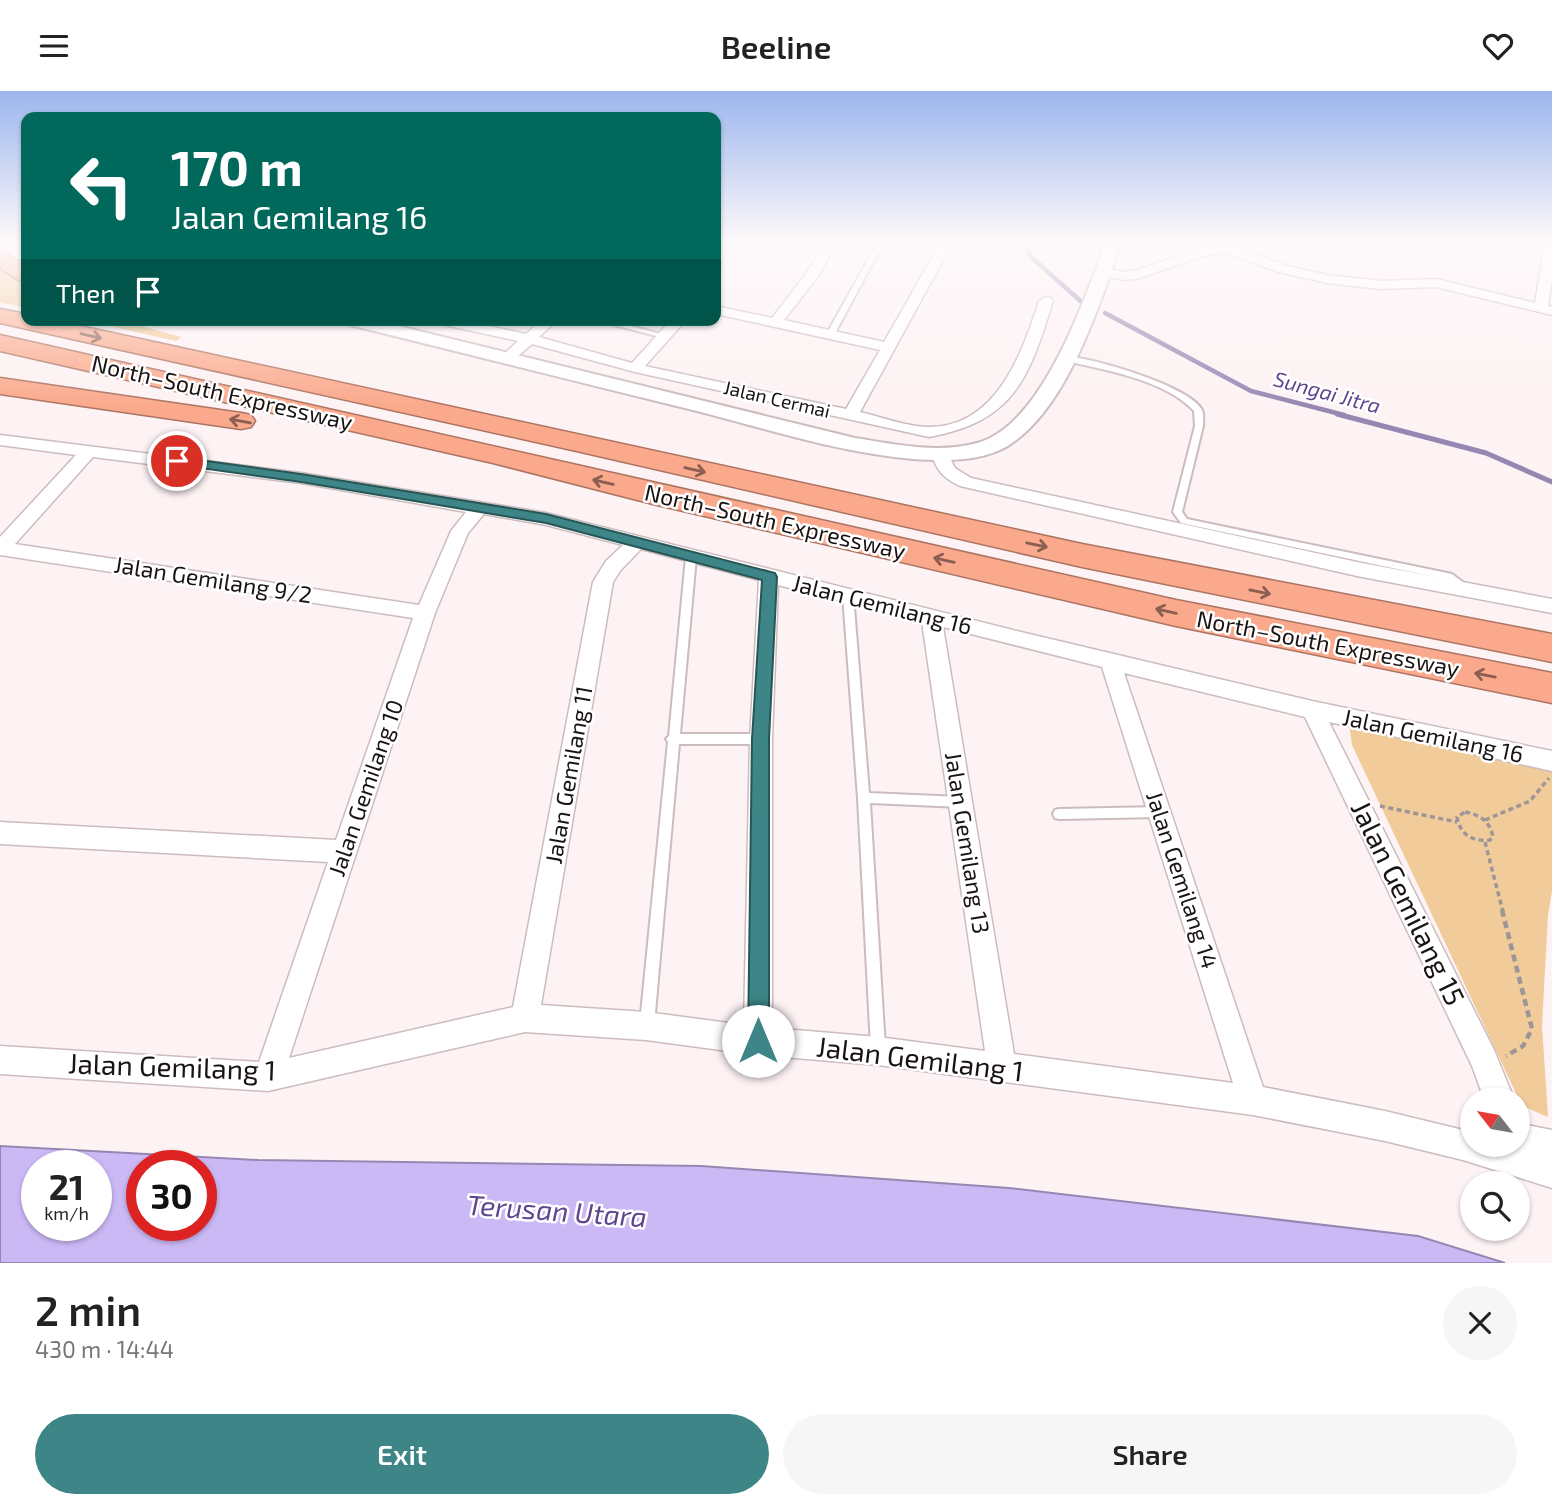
<!DOCTYPE html>
<html lang="en">
<head>
<meta charset="utf-8">
<style>
	:root { --surface:#fff; --page:#f6f6f6; --text:#222; --muted:#767676; --accent:#3d8586 }
	body { margin:0; font-family:"Exo 2",sans-serif; background:var(--page); color:var(--text); height:100vh; display:flex; flex-direction:column; font-size:26px; white-space:nowrap }
	* { box-sizing:border-box; margin:0 }
	p { font-size:23px; color:var(--muted) }
	.icon { flex:none; width:38px; height:38px; fill:none; stroke:currentColor; stroke-width:2; stroke-linecap:round; stroke-linejoin:round }
	.map { position:relative; height:1172px; overflow:hidden }
	.sheet { display:flex; flex-direction:column; background:var(--surface); flex:1 }
	.sheet>* { flex:none }
	.hud { position:absolute; left:21px; top:21px; width:700px; height:214px; border-radius:14px; box-shadow:0 2px 5px #0004; background:#00695c; color:#fff; overflow:hidden }
	.needle { width:46px; rotate:301deg }
	.tools { position:absolute; left:1460px; top:996px; display:grid; gap:14px }
	.tools a { display:grid; place-items:center; width:70px; height:70px; border-radius:50%; background:var(--surface); box-shadow:0 2px 5px #0004; font-size:35px }
	.speed { position:absolute; left:21px; top:1059px; display:flex; gap:14px; font-size:35px; font-weight:700; text-align:center }
	.speed>* { display:grid; place-content:center; width:91px; height:91px; border-radius:50%; background:var(--surface); box-shadow:0 2px 5px #0004; line-height:1 }
	.speed small { font-size:18px; font-weight:400 }
	.speed .limit { border:10px solid #d22; background:#fff; color:#111 }
	.pin { position:absolute; display:grid; place-items:center; width:60px; height:60px; color:#fff; margin:-30px; border:4px solid #fff; border-radius:50%; box-shadow:0 2px 7px #0007 }
	.me { position:absolute; width:77px; margin:-38px; rotate:0deg; stroke-linejoin:round; filter:drop-shadow(0 0 5px #0008) }
	.turn { display:flex; align-items:center; gap:24px; height:147px; padding:0 35px; font-size:32px }
	.turn .icon { width:91px; height:91px; stroke-width:2.5 }
	.turn b { display:block; font-size:49px; line-height:60px }
	.then { display:flex; align-items:center; height:66px; padding:0 35px; background:#0003; gap:14px; font-size:26px }
	.round { display:grid; place-items:center; flex:none; width:74px; height:74px; border-radius:37px; background:var(--page) }
	.summary { display:flex; align-items:center; justify-content:space-between; height:119px; padding:0 35px }
	h1 { font-size:42px; font-weight:600; line-height:52px }
	.primary-button { display:flex; gap:14px; margin-top:auto; padding:14px 35px }
	.primary-button a { flex:1; height:80px; border-radius:42px; background:var(--accent); color:#fff; font-size:28px; font-weight:600; line-height:80px; text-align:center }
	.primary-button a+a { background:var(--page); color:var(--text) }
	header { display:flex; justify-content:space-between; align-items:center; height:91px; padding:0 35px; background:var(--surface); font-size:32px; font-weight:600 }
	.map>svg:first-child { display:block }
</style>
</head>
<body>
<header><svg class="icon" aria-label="menu" viewBox="0 0 24 24"><path d="M4 6h16M4 12h16M4 18h16"/></svg>Beeline<svg class="icon" aria-label="heart" viewBox="0 0 24 24"><path d="M12 20l-8-8c-3-5 5-10 8-4 3-6 11-1 8 4z"/></svg></header>
<div class="map">
<svg width="1552" height="1172" viewBox="0 0 1552 1172">
	<rect width="100%" height="100%" fill="#fdf2f4"/>
	<path fill="#f1cb9a" d="M0,169L26,186V217L0,211Z
		M82,229H120L181,246L176,250Z
		M1349,633L1552,676V800L1548,824L1542,935L1548,1026L1522,1015L1352,654Z"/>
	<path fill="#cbb9f6" stroke="#9687b2" stroke-width="2" fill-rule="evenodd" d="M0,1055L258,1069L701,1075L1009,1097L1418,1145L1505,1172H0ZM37,1074H96V1134H37ZM142,1074H201V1134H142Z"/>
	<g fill="none" stroke-linecap="round" stroke-linejoin="round">
		<path stroke="#9687b2" stroke-width="4.5" d="M1025,151L1030,165L1084,213
			M1105,222L1251,300L1344,324"/>
		<path stroke="#9687b2" stroke-width="5" d="M1337,323L1486,362L1552,391"/>
		<defs>
			<path id="service" d="M878,151H884L834,244L827,246L826,244Z
				M595,229H608L668,245L664,247Z
				M1062,265C1088,265 1190,295 1202,319C1204,323 1203,330 1203,335L1182,421L1187,428L1452,483L1472,498L1467,501L1449,489L1181,432L1173,421L1195,335L1194,320C1164,288 1104,279 1062,269Z
				M691,463L696,466L680,643H761L765,645L767,648L765,651L761,653H679L654,933L652,938L647,940L642,938L640,933L668,651L666,648L669,645L686,466Z
				M848,500L853,504L869,702L961,706L965,707L967,711L965,715L961,716L870,712L885,957L883,962L878,964L873,962L871,957L858,707L843,504Z
				M1160,716L1164,717L1166,721L1164,725L1160,726L1059,728L1055,727L1053,723L1055,719L1059,718Z"/>
			<path id="minor" d="M825,151H837L819,184L784,229L884,251L941,151H953L860,321C882,326 907,336 929,336C997,336 1022,262 1039,210L1046,206L1051,207L1053,210C1029,287 1015,330 929,346L635,281L532,253L512,270L507,271L500,267L518,250L440,233L433,229H461L526,243L541,229H557L539,246L632,272L671,229H686L645,275L846,318L880,259L716,223V215L772,227L806,183Z
				M1545,151H1552V188L1548,215L1552,216V224L1436,196L1380,198L1327,192L1279,181L1226,162L1202,165L1140,187L1125,189L1097,184L1095,181L1102,177L1125,181L1138,179L1196,158L1227,154L1288,175L1327,184L1380,190L1436,188L1535,212Z
				M0,344L301,382L546,422L1021,541L1312,610L1552,660V680L1329,631L1494,959L1514,1008H1484L1472,975L1305,626L1124,582L1263,996L1385,1020L1463,1039L1472,1042V1054H1517V1032L1552,1039V1097L1463,1069L1385,1050L1253,1024L878,974L758,964L646,949L525,941L268,1000L0,983V955L259,971L328,771L0,753V731L336,749L413,527L0,464V446L76,364L0,354ZM93,366L301,392L466,421L451,440L419,514L15,453ZM484,423L546,434L623,454L606,470L593,491L513,916L289,967L435,522L468,442ZM641,458L759,489L750,648L744,934L646,921L541,914L613,491L620,480ZM778,494L922,531L985,960L878,946L772,937V648ZM943,536L1102,576L1233,992L1014,963Z
				M940,358L946,359L955,377L971,387L1357,471L1552,508V522L1357,485L960,395C945,388 936,380 932,363Z"/>
			<path id="tertiary" d="M1106,151H1122C1098,215 1068,319 1006,356C979,371 943,370 913,368C841,362 770,339 701,321C582,292 464,262 346,233L343,229H374L855,347C894,353 938,363 977,352C1042,335 1084,209 1106,151Z"/>
			<path id="motorway" d="M0,160L26,174V191L18,189L0,177Z
				M0,218L26,223V229H53L1082,453L1552,543V571L1082,476L581,361L0,232Z
				M0,244L1176,509L1552,582V612L1176,535L653,413L493,372L0,260Z
				M0,287L241,322L251,324L255,330L251,336L241,338L0,303Z"/>
		</defs>
		<use href="#service" stroke="#cdbcbe" stroke-width="4"/>
		<use href="#minor" stroke="#cdbcbe" stroke-width="3"/>
		<use href="#tertiary" stroke="#cdbcbe" stroke-width="4"/>
		<use href="#motorway" stroke="#ac7462" stroke-width="3"/>
		<path stroke="#9e9597" stroke-width="3.5" stroke-dasharray="5 3.5" stroke-linecap="butt" d="M1380,715L1457,731
			M1465,721C1480,724 1490,730 1493,746L1490,749C1473,751 1460,744 1457,726Z
			M1485,729L1530,710L1549,687
			M1485,751L1503,821"/>
		<path stroke="#9e9597" stroke-width="4.5" stroke-dasharray="7 4.5" stroke-linecap="butt" d="M1502,819L1532,938L1523,955L1506,965"/>
		<use href="#service" fill="#fff" fill-rule="evenodd"/>
		<use href="#minor" fill="#fff" fill-rule="evenodd"/>
		<use href="#tertiary" fill="#fff" fill-rule="evenodd"/>
		<use href="#motorway" fill="#fba98c" fill-rule="evenodd"/>
	</g>
	<defs><path id="oneway-shaft" d="M-6 0H5M1.5-3L5.5 0L1.5 3" fill="none" stroke-width="1.6" stroke-linecap="round" stroke-linejoin="round" transform="scale(1.75)"/></defs>
	<g stroke="#8a5e50">
		<use href="#oneway-shaft" transform="translate(91 245) rotate(13)"/>
		<use href="#oneway-shaft" transform="translate(240 330) rotate(-170)"/>
		<use href="#oneway-shaft" transform="translate(695 379) rotate(13)"/>
		<use href="#oneway-shaft" transform="translate(603 391) rotate(-167)"/>
		<use href="#oneway-shaft" transform="translate(1037 454) rotate(12)"/>
		<use href="#oneway-shaft" transform="translate(944 469) rotate(-167)"/>
		<use href="#oneway-shaft" transform="translate(1260 501) rotate(12)"/>
		<use href="#oneway-shaft" transform="translate(1166 520) rotate(-167)"/>
		<use href="#oneway-shaft" transform="translate(1485 584) rotate(-169)"/>
	</g>
	<linearGradient id="sky" x2="0" y2="1"><stop stop-color="#9cb6ee"/><stop offset="0.48" stop-color="#fef9fa"/><stop offset="1" stop-color="#fef9fa" stop-opacity="0"/></linearGradient>
	<rect width="1552" height="315" fill="url(#sky)"/>
	<path fill="#3d8586" stroke="#285657" stroke-width="2" d="M177,366L301,383L546,423L775,482L777,486L769,648V950L766,957L758,961L751,957L748,950L752,648L762,489L546,432L301,391L172,373V367Z"/>
	<g text-anchor="middle" stroke-width="5" stroke-linejoin="round" paint-order="stroke">
		<g font-size="19" fill="#191314" stroke="#fff">
			<text transform="translate(777 308) rotate(13)" y="7">Jalan Cermai</text>
		</g>
		<g font-size="21" font-style="italic" fill="#5f458e" stroke="#fff">
			<text transform="translate(1327 302) rotate(15)" y="7">Sungai Jitra</text>
		</g>
		<g font-size="23" fill="#191314" stroke="#fff">
			<text transform="translate(222 302) rotate(13)" y="8">North–South Expressway</text>
			<text transform="translate(775 431) rotate(13)" y="8">North–South Expressway</text>
			<text transform="translate(213 489) rotate(9)" y="8">Jalan Gemilang 9/2</text>
			<text transform="translate(882 514) rotate(14)" y="8">Jalan Gemilang 16</text>
			<text transform="translate(1328 553) rotate(11)" y="8">North–South Expressway</text>
			<text transform="translate(1433 645) rotate(12)" y="8">Jalan Gemilang 16</text>
			<text transform="translate(569 684) rotate(-80)" y="8">Jalan Gemilang 11</text>
			<text transform="translate(366 697) rotate(-71)" y="8">Jalan Gemilang 10</text>
			<text transform="translate(967 752) rotate(81)" y="8">Jalan Gemilang 13</text>
			<text transform="translate(1182 789) rotate(72)" y="8">Jalan Gemilang 14</text>
		</g>
		<g font-size="28" fill="#191314" stroke="#fff">
			<text transform="translate(1408 812) rotate(64)" y="10">Jalan Gemilang 15</text>
			<text transform="translate(920 968) rotate(7)" y="10">Jalan Gemilang 1</text>
			<text transform="translate(172 976) rotate(2)" y="10">Jalan Gemilang 1</text>
		</g>
		<g font-size="28" font-style="italic" fill="#5f458e" stroke="#fff">
			<text transform="translate(557 1120) rotate(4)" y="10">Terusan Utara</text>
		</g>
	</g>
</svg>
<div class="tools">
<a><svg class="needle" viewBox="-14 -14 28 28"><path d="M0-13l5 13h-10z" fill="#e53935"/><path d="M0 13l5-13h-10z" fill="#767676"/></svg></a>
<a><svg class="icon" aria-label="search" viewBox="0 0 24 24"><circle cx="10" cy="10" r="6"/><path d="M15 15l6 6"/></svg></a>
</div>
<div class="speed"><div>21<small>km/h</small></div><div class="limit">30</div></div>
<div class="pin" style="left:177px;top:370px;background:#d93025"><svg class="icon" aria-label="arrive" viewBox="0 0 24 24"><path d="M6 21V4h12l-3 4 3 4H6"/></svg></div>
<svg class="me" style="left:758px;top:950px" viewBox="-20 -20 40 40"><circle r="19" fill="#fff"/><path d="M0-13L10 11 0 6-10 11z" fill="#3d8586"/></svg>
<div class="hud">
<div class="turn"><svg class="icon" aria-label="left" viewBox="0 0 24 24"><path d="M17 20v-9H6M10 6l-5 5 5 5"/></svg><div><b>170 m</b>Jalan Gemilang 16</div></div>
<div class="then">Then<svg class="icon" aria-label="arrive" viewBox="0 0 24 24"><path d="M6 21V4h12l-3 4 3 4H6"/></svg></div>
</div>
</div>
<section class="sheet">
<div class="summary"><div><h1>2 min</h1><p>430 m · 14:44</p></div><a class="round"><svg class="icon" aria-label="close" viewBox="0 0 24 24"><path d="M6 6l12 12M18 6L6 18"/></svg></a></div>
<div class="primary-button"><a>Exit</a><a>Share</a></div>
</section>
</body>
</html>
